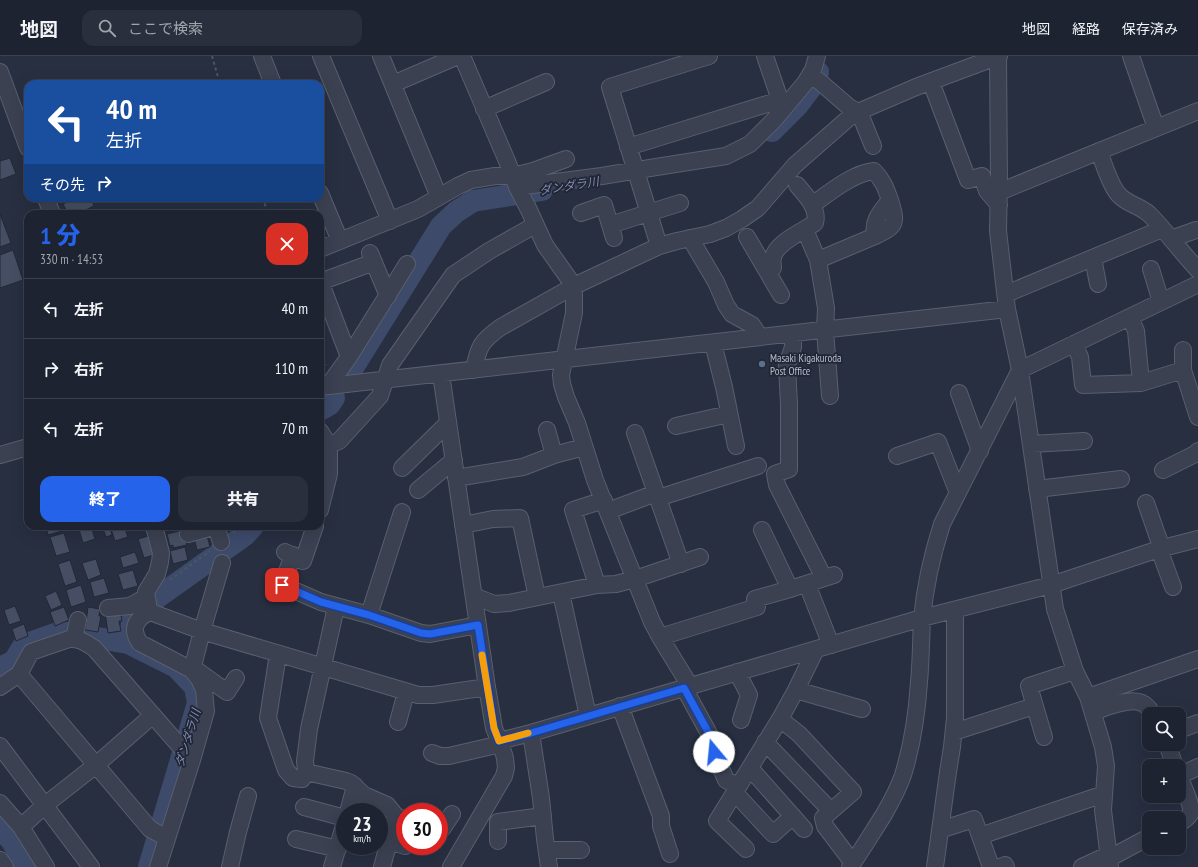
<!DOCTYPE html>
<html lang="ja">
<head>
<meta charset="utf-8">
<style>
	:root { --surface:#1d2331; --page:#2a2f3d; --text:#f1f3f6; --muted:#a0a4ab; --line:#3b404d; --accent:#2563eb }
	body { margin:0; font-family:"PT Sans Narrow","Noto Sans JP",sans-serif; background:var(--page); color:var(--text); height:100vh; display:flex; flex-direction:column; font-size:15px; white-space:nowrap }
	* { box-sizing:border-box; margin:0 }
	p { font-size:13px; color:var(--muted) }
	.icon { flex:none; width:22px; height:22px; fill:none; stroke:currentColor; stroke-width:2; stroke-linecap:round; stroke-linejoin:round }
	.map { position:relative; flex:1; overflow:hidden }
	.panel { position:absolute; left:24px; top:154px; width:300px; height:320px; display:flex; flex-direction:column; background:var(--surface); border-radius:12px; box-shadow:0 4px 16px #0002,0 0 0 1px var(--line) }
	.panel>* { flex:none }
	.hud { position:absolute; left:24px; top:24px; width:300px; height:122px; border-radius:12px; box-shadow:0 4px 16px #0002,0 0 0 1px var(--line); background:#1a4fa0; color:#fff; overflow:hidden }
	.tools { position:absolute; left:1142px; top:651px; display:grid; gap:8px }
	.tools a { display:grid; place-items:center; width:44px; height:44px; border-radius:8px; background:var(--surface); box-shadow:0 4px 16px #0002,0 0 0 1px var(--line); font-size:20px }
	.speed { position:absolute; left:336px; top:747px; display:flex; gap:8px; font-size:20px; font-weight:700; text-align:center }
	.speed>* { display:grid; place-content:center; width:52px; height:52px; border-radius:50%; background:var(--surface); box-shadow:0 4px 16px #0002,0 0 0 1px var(--line); line-height:1 }
	.speed small { font-size:10px; font-weight:400 }
	.speed .limit { border:6px solid #d22; background:#fff; color:#111 }
	.pin { position:absolute; display:grid; place-items:center; width:34px; height:34px; color:#fff; margin:-17px; border-radius:8px; box-shadow:0 2px 6px #0006 }
	.me { position:absolute; width:44px; margin:-22px; rotate:343deg; stroke-linejoin:round; filter:drop-shadow(0 0 3px #0008) }
	.turn { display:flex; align-items:center; gap:14px; height:84px; padding:0 16px; font-size:18px }
	.turn .icon { width:52px; height:52px; stroke-width:2.5 }
	.turn b { display:block; font-size:28px; line-height:34px }
	.then { display:flex; align-items:center; height:38px; padding:0 16px; background:#0003; gap:8px; font-size:15px }
	.round { display:grid; place-items:center; flex:none; width:42px; height:42px; border-radius:12px; background:var(--page) }
	.head { display:flex; align-items:center; justify-content:space-between; height:68px; padding:0 16px }
	h1 { font-size:24px; font-weight:800; line-height:30px; color:var(--accent) }
	.action { display:flex; gap:8px; margin-top:auto; padding:8px 16px }
	.action a { flex:1; height:46px; border-radius:12px; background:var(--accent); color:#fff; font-size:16px; font-weight:800; line-height:46px; text-align:center }
	.action a+a { background:var(--page); color:var(--text) }
	ul { padding:0; list-style:none }
	li { display:flex; align-items:center; gap:12px; height:60px; padding:0 16px; border-top:1px solid var(--line) }
	li div { flex:1 }
	li b { display:block; font-size:15px }
	li em { font-style:normal }
	header { display:flex; align-items:center; gap:24px; box-sizing:border-box; height:56px; padding:0 20px; background:var(--surface); border-bottom:1px solid var(--line) }
	header strong { font-size:19px }
	nav { display:flex; gap:22px; margin-inline-start:auto; font-size:14px }
	.search { width:280px; height:36px; background:var(--page); display:flex; align-items:center; gap:10px; box-sizing:border-box; padding:0 14px; border-radius:12px; color:var(--muted); font-size:15px }
	.map>svg:first-child { display:block }
</style>
</head>
<body>
<header>
<strong>地図</strong>
<div class="search"><svg class="icon" aria-label="search" viewBox="0 0 24 24"><circle cx="10" cy="10" r="6"/><path d="M15 15l6 6"/></svg>ここで検索</div>
<nav><a>地図</a><a>経路</a><a>保存済み</a></nav>
</header>
<div class="map">
<svg width="1198" height="811" viewBox="0 0 1198 811">
	<rect width="100%" height="100%" fill="#272f41"/>
	<g fill="none" stroke-linecap="round" stroke-linejoin="round">
		<path stroke="#3d4a6a" stroke-width="22" d="M772,75L797,50L813,29L818,16
			M351,315L441,170L456,156L473,145L542,134
			M320,354L329,349L334,342
			M0,612L14,605L24,589L61,576L128,587
			M0,772L12,785L26,811
			M149,811L198,647L195,631L176,611L128,587L134,558L245,479L253,470"/>
	</g>
	<path fill="#464e63" stroke="#222838" d="M10,102L16,118L0,124V105Z
		M76,142H91L94,150L77,158H68L63,148Z
		M0,158L11,187L0,191Z
		M13,194L23,224L0,232V199Z
		M46,470H60L62,475L48,479Z
		M78,470H91L95,483L83,487Z
		M110,470H124L128,481L115,485Z
		M166,470H182L183,472L167,476Z
		M110,471L112,479L106,481L103,473Z
		M183,474L187,489L173,492V489L170,490L167,478Z
		M64,477L70,496L56,500L50,481Z
		M151,479L157,498L144,502L138,483Z
		M207,479L210,491L197,494L194,482Z
		M185,491L188,504L173,508L170,495Z
		M135,496L139,507L123,512L120,501Z
		M96,503L101,519L88,524L82,507Z
		M70,504L77,526L65,530L58,508Z
		M133,514L138,530L123,534L118,518Z
		M104,522L109,537L94,541L90,526Z
		M81,529L86,546L71,551L66,534Z
		M56,535L62,549L51,554L45,540Z
		M15,550L21,565L9,569L4,554Z
		M64,551L69,564L55,570L50,556Z
		M88,551L100,553L99,560H101L98,576L85,574Z
		M120,554L122,565H119L121,575L108,577L105,556Z
		M24,568L28,580L16,585L12,573Z"/>
	<g fill="none" stroke-linecap="round" stroke-linejoin="round">
		<defs>
			<path id="minor" d="M262,0L273,28
				M321,0L390,165
				M381,0L439,141
				M462,0L507,105L517,131L528,152L545,189L574,230V257L561,319L562,328L566,341L577,367L595,424L652,566L660,581L690,630
				M998,0L999,125L998,175L1007,253L1020,314L1055,553L1075,615L1088,641L1103,691L1106,710L1103,754L1110,811
				M1131,0L1156,72
				M0,16L28,92
				M810,20L819,25L849,51L858,56L862,63L873,90
				M931,26L968,124L982,120L987,135L999,149
				M393,28L458,0
				M484,53L546,26
				M628,91L780,44L765,0
				M1099,95C1104,108 1109,127 1118,138C1126,148 1139,149 1149,158C1166,175 1181,196 1198,214
				M517,131L602,120L650,112L726,100L750,88L774,64L805,27L813,14L817,0
				M999,136L1198,55
				M320,137L340,185
				M46,142L52,158
				M812,149C829,137 853,117 874,115C883,124 886,133 890,144C881,156 872,164 875,180L818,204
				M581,157L604,149L614,182
				M610,169L680,147
				M805,174L818,204L826,252L825,274L830,340
				M875,180C897,170 897,167 890,144
				M747,181L781,239
				M690,182L716,226L726,249L732,258L752,269L760,281
				M1171,183L1196,174
				M659,190L610,31L709,0
				M320,193L418,153L458,130L471,124L495,120H513L533,115L566,103
				M370,197L388,240
				M1093,202L1098,228
				M1151,213L1161,246
				M768,217L773,212C773,209 772,205 773,202C775,187 803,175 815,167C819,152 806,140 797,129
				M320,225L349,301
				M320,226L374,206
				M1006,238L1162,173
				M1130,261L1136,275L1141,327
				M793,278V291L787,309L789,348V413L775,418L777,429L824,522
				M713,287L724,331L736,390
				M1074,288L1080,301L1083,329L1141,327L1183,314
				M1183,294V314L1198,361
				M474,314C478,291 481,285 501,271L574,230L659,190L677,185L710,178L726,172L742,163L758,152L795,109L851,60L858,56L916,31L999,0
				M441,318L487,631L494,672L502,692L505,702L506,712L504,720L451,811
				M328,330L349,301L407,208
				M320,331L1007,253
				M959,337L980,395
				M676,370L729,358
				M547,374L554,399
				M320,375L329,389
				M635,377L681,508
				M1031,388L1084,385
				M0,399L28,391
				M897,400L938,386L958,437
				M402,412L448,367
				M1163,414L1195,398L1198,395
				M456,422L523,411L554,399L584,391
				M1037,433L1121,423
				M418,434L454,404
				M658,442L758,410
				M1146,447L1162,493
				M320,454L329,418V389L339,385L380,340L390,309L453,219L489,195L535,169
				M608,455L656,437
				M463,469L493,463L520,462L537,541
				M154,470L161,497L160,506L157,518L146,536L149,554L153,557L202,575L418,639H433L487,631
				M762,474L790,533
				M188,478L216,470L221,486
				M1159,493L1173,531
				M285,496L303,505L315,470
				M293,499L282,529L321,546L369,559L421,577L430,578L478,569
				M807,528L831,589
				M597,529L573,454L604,444
				M561,537L588,660
				M474,540L494,548L509,547L597,529L616,528L635,523L700,501
				M108,552L130,550L146,541
				M150,556C136,562 130,573 140,587L192,614
				M369,559L402,456
				M660,581L757,551L755,543L790,533L834,519
				M74,583L78,564
				M278,598L268,662L286,714L293,722L302,723L306,716L305,705L309,673L336,551
				M195,613L227,636L236,622
				M737,616L749,639L741,664
				M19,618L150,773L167,782
				M0,631L19,618L31,596L69,583C79,582 86,587 94,592L192,704
				M684,632L712,683L714,696L726,724L738,730
				M796,634L862,653
				M1088,641L1198,603
				M620,650L661,760V770L670,798
				M1093,656C1105,652 1129,641 1142,647C1147,649 1150,654 1153,658
				M398,666L406,636
				M1179,674L1198,667
				M954,676L1034,650
				M531,677L541,742L545,783L549,811
				M1044,681L1029,630L1075,615
				M765,686L831,755L853,736L799,678L780,663
				M1167,688L1175,710
				M0,690L91,811
				M432,697L440,700H449L492,690L499,685L531,677L922,562L1051,529L1159,493L1198,483
				M750,712L804,773
				M306,716L346,725L351,727L364,739L387,749L396,760L405,764
				M735,737L773,778L793,760
				M0,747L21,771L46,811
				M304,751L345,762
				M831,755L823,762L825,770L853,807
				M348,756L355,730
				M1179,767C1183,765 1189,761 1191,756C1192,748 1182,728 1179,720L1198,711
				M21,771L45,749L96,709L153,659
				M439,771L442,773L452,758
				M940,774L974,763L991,811
				M980,780L1104,738
				M379,782L405,790
				M296,783L338,793
				M498,785V766L543,760
				M746,793L717,765L780,663L796,634L816,593
				M547,794H581
				M1108,803L1149,781
				M0,804L5,811
				M158,811L192,704L206,655L204,634L199,623L192,614L202,575L222,507
				M230,811L238,776L248,740
				M332,811L345,766
				M382,811L396,760
				M850,811C862,794 872,777 883,760C891,746 898,734 903,719C912,690 917,657 919,626C921,605 921,584 922,563C925,530 932,499 942,468L1020,314L1198,228
				M935,811L948,716L952,691L955,662V554
				M1000,811L1005,809L1006,811
				M1082,811L1108,799"/>
		</defs>
		<use href="#minor" stroke="#595f6e" stroke-width="18"/>
		<path stroke="#47595f" stroke-width="2" stroke-dasharray="3 3" stroke-linecap="butt" d="M212,0L220,28
			M262,142L269,158
			M320,298L326,309
			M233,477L239,470
			M170,524L210,495"/>
		<use href="#minor" stroke="#3b4151" stroke-width="16"/>
	</g>
	<g fill="none" stroke-linecap="round" stroke-linejoin="round">
		<defs>
			<path id="route" d="M282,529L321,546L369,559L421,577L430,578L478,569L494,672L499,685L531,677L684,632L712,683L714,696"/>
		</defs>
		<use href="#route" stroke="#184099" stroke-width="10"/>
		<use href="#route" stroke="#2563eb" stroke-width="7"/>
		<path stroke="#f59e0b" stroke-width="7" d="M482,599L494,672L499,685L528,677"/>
	</g>
	<circle fill="#5c6f8a" stroke="#202636" stroke-width="1.5" cx="762" cy="308" r="4"/>
	<g text-anchor="middle" stroke-width="3.5" stroke-linejoin="round" paint-order="stroke">
		<g font-size="11" fill="#b8bdcb" stroke="#202636" text-anchor="start">
			<text x="770" y="306">Masaki Kigakuroda<tspan x="770" dy="13">Post Office</tspan></text>
		</g>
		<g font-size="12" font-style="italic" fill="#808eb2" stroke="#202636">
			<text transform="translate(569 130) rotate(-9)" y="4">ダンダラ川</text>
			<text transform="translate(188 682) rotate(-73)" y="4">ダンダラ川</text>
		</g>
	</g>
</svg>
<div class="tools">
<a><svg class="icon" aria-label="search" viewBox="0 0 24 24"><circle cx="10" cy="10" r="6"/><path d="M15 15l6 6"/></svg></a>
<a>+</a>
<a>−</a>
</div>
<div class="speed"><div>23<small>km/h</small></div><div class="limit">30</div></div>
<div class="pin" style="left:282px;top:529px;background:#d93025"><svg class="icon" aria-label="arrive" viewBox="0 0 24 24"><path d="M6 21V4h12l-3 4 3 4H6"/></svg></div>
<svg class="me" style="left:714px;top:696px" viewBox="-20 -20 40 40"><circle r="19" fill="#fff"/><path d="M0-13L10 11 0 6-10 11z" fill="#2563eb"/></svg>
<div class="hud">
<div class="turn"><svg class="icon" aria-label="left" viewBox="0 0 24 24"><path d="M17 20v-9H6M10 6l-5 5 5 5"/></svg><div><b>40 m</b>左折</div></div>
<div class="then">その先<svg class="icon" aria-label="right" viewBox="0 0 24 24"><path d="M7 20v-9h11M14 6l5 5-5 5"/></svg></div>
</div>
<section class="panel">
<div class="head"><div><h1>1 分</h1><p>330 m · 14:53</p></div><a class="round" style="background:#d93025;color:#fff"><svg class="icon" aria-label="close" viewBox="0 0 24 24"><path d="M6 6l12 12M18 6L6 18"/></svg></a></div>
<ul>
<li><svg class="icon" aria-label="left" viewBox="0 0 24 24"><path d="M17 20v-9H6M10 6l-5 5 5 5"/></svg><div><b>左折</b></div><em>40 m</em></li>
<li><svg class="icon" aria-label="right" viewBox="0 0 24 24"><path d="M7 20v-9h11M14 6l5 5-5 5"/></svg><div><b>右折</b></div><em>110 m</em></li>
<li><svg class="icon" aria-label="left" viewBox="0 0 24 24"><path d="M17 20v-9H6M10 6l-5 5 5 5"/></svg><div><b>左折</b></div><em>70 m</em></li>
</ul>
<div class="action"><a>終了</a><a>共有</a></div>
</section>
</div>
</body>
</html>
